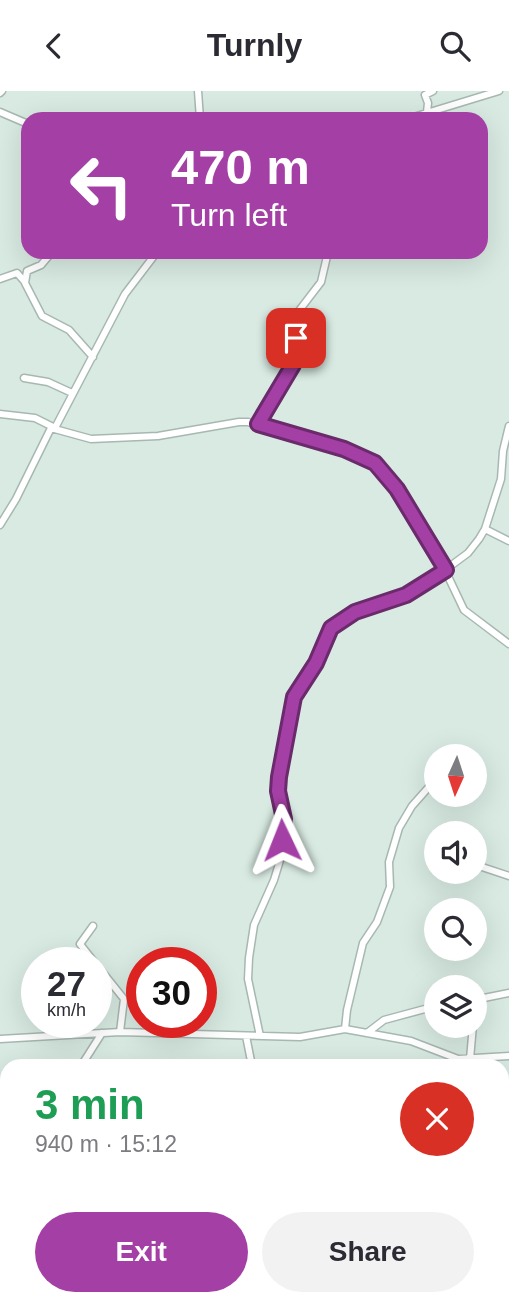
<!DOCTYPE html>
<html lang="en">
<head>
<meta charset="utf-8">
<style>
	:root { --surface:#fff; --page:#f2f2f3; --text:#2b2b33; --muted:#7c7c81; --accent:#a440a5 }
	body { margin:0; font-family:Helvetica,sans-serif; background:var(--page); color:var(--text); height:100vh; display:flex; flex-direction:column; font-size:26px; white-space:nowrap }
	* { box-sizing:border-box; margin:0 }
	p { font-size:23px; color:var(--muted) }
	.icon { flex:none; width:38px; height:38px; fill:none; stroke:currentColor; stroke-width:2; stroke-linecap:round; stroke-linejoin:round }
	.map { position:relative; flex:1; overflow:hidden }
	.panel { position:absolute; left:0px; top:968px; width:509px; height:247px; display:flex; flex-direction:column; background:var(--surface); border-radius:21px 21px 0 0; box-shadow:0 7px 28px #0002 }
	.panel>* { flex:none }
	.hud { position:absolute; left:21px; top:21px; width:467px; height:147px; border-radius:21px; box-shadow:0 7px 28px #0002; background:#a440a5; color:#fff; overflow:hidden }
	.needle { width:46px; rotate:183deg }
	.fabs { position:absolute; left:424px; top:653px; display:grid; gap:14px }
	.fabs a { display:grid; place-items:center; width:63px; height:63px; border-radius:50%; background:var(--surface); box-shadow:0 7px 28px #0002; font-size:35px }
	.speed { position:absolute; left:21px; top:856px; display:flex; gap:14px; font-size:35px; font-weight:700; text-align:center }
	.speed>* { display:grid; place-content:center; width:91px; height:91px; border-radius:50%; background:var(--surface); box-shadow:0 7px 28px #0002; line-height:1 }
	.speed small { font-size:18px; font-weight:400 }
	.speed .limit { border:10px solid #d22; background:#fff; color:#111 }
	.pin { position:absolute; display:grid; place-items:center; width:60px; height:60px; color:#fff; margin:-30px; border-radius:14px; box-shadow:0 4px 10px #0006 }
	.me { position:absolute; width:77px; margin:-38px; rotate:358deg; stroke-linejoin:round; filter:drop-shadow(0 0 5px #0008) }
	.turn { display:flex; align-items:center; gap:24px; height:147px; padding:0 35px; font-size:32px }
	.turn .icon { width:91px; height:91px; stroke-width:2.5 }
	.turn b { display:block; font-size:49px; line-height:60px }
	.round { display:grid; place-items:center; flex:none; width:74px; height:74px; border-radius:37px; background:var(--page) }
	.head { display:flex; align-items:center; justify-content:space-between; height:119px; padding:0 35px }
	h1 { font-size:42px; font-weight:800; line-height:52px; color:#1e9e55 }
	.action { display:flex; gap:14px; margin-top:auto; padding:14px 35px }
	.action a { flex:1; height:80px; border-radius:42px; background:var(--accent); color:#fff; font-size:28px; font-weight:800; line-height:80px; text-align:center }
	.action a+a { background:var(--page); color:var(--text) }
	header { display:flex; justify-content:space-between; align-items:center; height:91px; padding:0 35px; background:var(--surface); font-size:32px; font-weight:800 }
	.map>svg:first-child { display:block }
</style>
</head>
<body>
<header><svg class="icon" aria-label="back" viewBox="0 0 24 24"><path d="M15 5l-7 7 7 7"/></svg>Turnly<svg class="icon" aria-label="search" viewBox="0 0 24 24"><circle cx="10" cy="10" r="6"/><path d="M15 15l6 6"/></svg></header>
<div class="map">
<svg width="509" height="1213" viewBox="0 0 509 1213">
	<rect width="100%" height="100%" fill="#d8eae2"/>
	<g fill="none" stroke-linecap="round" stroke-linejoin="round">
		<defs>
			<path id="street" d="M198,0L200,28
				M0,2L2,0
				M0,21L28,33
				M427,21L428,12L425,4L433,0
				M407,28L499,0
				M52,161L41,174L27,180L25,192L42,225L69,239L93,266
				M0,188L17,182L25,191
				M24,287L48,291L72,302
				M0,323L35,327L55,337
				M258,333L293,274L298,221L321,191L328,161
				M51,337L91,348L158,345L239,331H248L344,358L375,372L397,398L445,479L464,519L509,553
				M0,434L16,408L51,337H55L125,203L157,161
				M485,438L509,450
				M479,775L509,785
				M93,835L80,853L95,872
				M96,873L124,908L120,941
				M474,909L509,902
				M345,938L347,919L363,852L377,831L390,796L389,771L399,737L412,715L436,688
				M367,942L384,929L436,915
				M246,945L252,975
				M260,945L248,888L249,867L254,834L274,789L281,766L284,728L278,700L279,686L294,606L316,572L331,537L355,521L406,504L445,479L468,462L479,448L485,438L501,388L503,360L509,335
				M0,948L120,941L300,946L345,938L411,950L458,968L509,965
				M470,968L473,934
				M81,975L102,942
				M418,1208L423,1213
				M248,1213L249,1208"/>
		</defs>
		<use href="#street" stroke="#a7b8b1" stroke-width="9"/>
		<use href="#street" stroke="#fff" stroke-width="6"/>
	</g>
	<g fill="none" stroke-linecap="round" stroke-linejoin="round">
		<defs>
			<path id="route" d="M282,749L284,728L278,700L279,686L294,606L316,572L331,537L355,521L406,504L446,479L397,398L375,372L344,358L258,333L293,274L296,247"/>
		</defs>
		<use href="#route" stroke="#6b2a6b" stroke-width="18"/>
		<use href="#route" stroke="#a440a5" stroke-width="12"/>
	</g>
</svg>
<div class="fabs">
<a><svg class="needle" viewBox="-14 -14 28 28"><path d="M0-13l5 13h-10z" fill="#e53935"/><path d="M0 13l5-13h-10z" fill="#7c7c81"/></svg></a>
<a><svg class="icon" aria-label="sound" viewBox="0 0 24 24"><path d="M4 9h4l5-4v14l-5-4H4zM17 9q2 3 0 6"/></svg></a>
<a><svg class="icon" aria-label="search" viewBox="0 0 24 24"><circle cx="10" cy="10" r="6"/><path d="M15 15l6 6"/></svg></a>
<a><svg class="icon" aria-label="layers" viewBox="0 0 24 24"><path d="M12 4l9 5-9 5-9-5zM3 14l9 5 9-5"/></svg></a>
</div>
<div class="speed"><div>27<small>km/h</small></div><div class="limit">30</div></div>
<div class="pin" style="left:296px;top:247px;background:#d93025"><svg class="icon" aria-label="arrive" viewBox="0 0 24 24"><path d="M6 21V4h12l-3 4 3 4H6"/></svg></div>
<svg class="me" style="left:282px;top:749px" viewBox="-20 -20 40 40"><path d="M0-17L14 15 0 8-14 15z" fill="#a440a5" stroke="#fff" stroke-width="4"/></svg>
<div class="hud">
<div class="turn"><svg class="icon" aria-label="left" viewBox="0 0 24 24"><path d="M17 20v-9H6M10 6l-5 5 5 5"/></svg><div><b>470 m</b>Turn left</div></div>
</div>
<section class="panel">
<div class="head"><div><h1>3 min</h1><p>940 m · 15:12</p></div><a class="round" style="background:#d93025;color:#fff"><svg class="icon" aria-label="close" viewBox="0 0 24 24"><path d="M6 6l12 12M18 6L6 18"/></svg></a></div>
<div class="action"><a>Exit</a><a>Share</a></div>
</section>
</div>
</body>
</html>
